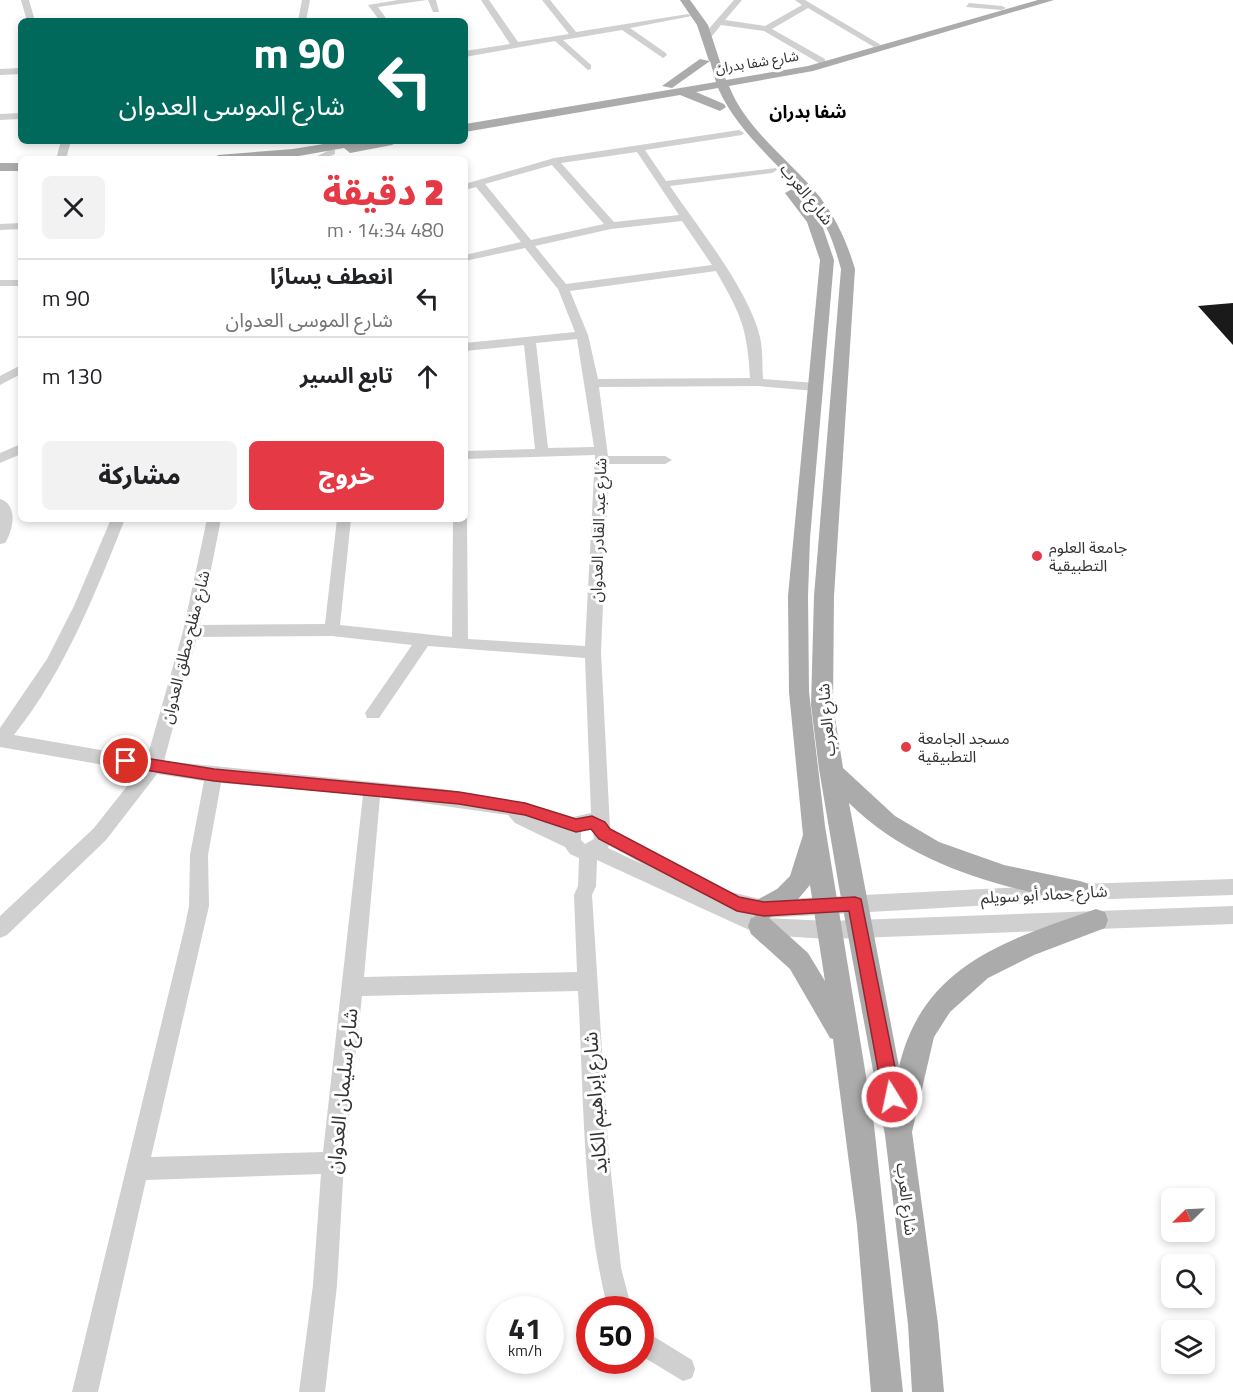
<!DOCTYPE html>
<html lang="ar">
<head>
<meta charset="utf-8">
<style>
	:root { --surface:#fff; --page:#f2f2f2; --text:#202124; --muted:#757577; --line:#e0e0e0; --accent:#e63946 }
	body { margin:0; font-family:"Titillium Web","Noto Sans Arabic",sans-serif; background:var(--page); color:var(--text); direction:rtl; height:100vh; display:flex; flex-direction:column; font-size:22px; white-space:nowrap }
	* { box-sizing:border-box; margin:0 }
	p { font-size:20px; color:var(--muted) }
	.icon { flex:none; width:33px; height:33px; fill:none; stroke:currentColor; stroke-width:2; stroke-linecap:round; stroke-linejoin:round }
	.map { position:relative; flex:1; overflow:hidden; direction:ltr }
	.sheet { position:absolute; left:18px; top:156px; width:450px; height:366px; display:flex; flex-direction:column; background:var(--surface); border-radius:9px; box-shadow:0 3px 9px #0003; direction:rtl }
	.sheet>* { flex:none }
	.top-card { position:absolute; left:18px; top:18px; width:450px; height:126px; border-radius:9px; box-shadow:0 3px 9px #0003; direction:rtl; background:#00695c; color:#fff; overflow:hidden }
	.needle { width:39px; rotate:246deg }
	.fabs { position:absolute; left:1161px; top:1188px; display:grid; gap:12px }
	.fabs a { display:grid; place-items:center; width:54px; height:54px; border-radius:9px; background:var(--surface); box-shadow:0 3px 9px #0003; font-size:30px }
	.speed { position:absolute; left:486px; top:1296px; display:flex; gap:12px; font-size:30px; font-weight:700; text-align:center }
	.speed>* { display:grid; place-content:center; width:78px; height:78px; border-radius:50%; background:var(--surface); box-shadow:0 3px 9px #0003; line-height:1 }
	.speed small { font-size:15px; font-weight:400 }
	.speed .limit { border:9px solid #d22; background:#fff; color:#111 }
	.pin { position:absolute; display:grid; place-items:center; width:51px; height:51px; color:#fff; margin:-26px; border:3px solid #fff; border-radius:50%; box-shadow:0 2px 6px #0007 }
	.me { position:absolute; width:66px; margin:-33px; rotate:350deg; stroke-linejoin:round; filter:drop-shadow(0 0 4px #0008) }
	.turn { display:flex; align-items:center; gap:21px; height:126px; padding:0 24px; font-size:27px }
	.turn .icon { width:78px; height:78px; stroke-width:2.5 }
	.turn b { display:block; font-size:42px; line-height:51px }
	.round { display:grid; place-items:center; flex:none; width:63px; height:63px; border-radius:9px; background:var(--page) }
	.head { display:flex; align-items:center; justify-content:space-between; height:102px; padding:0 24px }
	h1 { font-size:36px; font-weight:800; line-height:45px; color:var(--accent) }
	.action { display:flex; gap:12px; margin-top:auto; padding:12px 24px }
	.action a { flex:1; height:69px; border-radius:9px; background:var(--accent); color:#fff; font-size:24px; font-weight:800; line-height:69px; text-align:center }
	.action a+a { background:var(--page); color:var(--text) }
	ul { padding:0; list-style:none }
	li { display:flex; align-items:center; gap:18px; height:78px; padding:0 24px; border-top:2px solid var(--line) }
	li div { flex:1 }
	li b { display:block; font-size:22px }
	li em { font-style:normal }
	.map>svg:first-child { display:block }
</style>
</head>
<body>
<div class="map">
<svg width="1233" height="1392" viewBox="0 0 1233 1392">
	<rect width="100%" height="100%" fill="#fff"/>
	<path fill="#1a1a1a" d="M1233,303V345L1198,306Z"/>
	<g fill="none" stroke-linecap="round" stroke-linejoin="round">
		<path fill="#d0d0d0" fill-rule="evenodd" d="M21,0H29L35,21H27Z
			M302,0H310L306,21H298Z
			M398,0H427L378,7L388,21H380L368,5Z
			M428,0H436L439,12H433Z
			M481,0H489L518,42L569,34L542,0H550L576,32L688,14L692,16L630,28L666,53L667,55L663,58L622,30L563,40L591,65V69L588,70L555,41L465,57V51L510,44Z
			M734,0H742L725,20L765,26L802,5L795,0H805L881,45L874,47L808,8L772,29L825,59V63H819L764,31L721,25L712,36H706V32Z
			M969,3L1002,6L1006,8L1002,10L966,7Z
			M21,68V74L0,75V69Z
			M21,113V119L0,120V114Z
			M739,130L744,133L742,135L645,150L666,181L776,168L777,170L772,173L670,186C698,228 748,288 760,337C763,350 762,365 763,379L816,383L822,387L816,391L757,386L599,387L608,456H665L672,460L665,464H609L601,652L610,828L727,891L764,900L1080,884L1233,879V895L1080,900L765,918L829,921L1233,906V924L829,939L760,935L597,860L596,886L592,895L608,1144L621,1268L632,1310H608C582,1207 584,1096 578,991L362,996L344,1163L337,1285L325,1392H299L313,1285L321,1174L146,1180L98,1392H72L184,930L189,906L190,855L204,781L157,774L106,840L7,935L0,938V916L94,828L139,771L0,747V728L47,659L74,606L111,519H125C95,594 65,671 14,735L147,758L183,631L207,519H221L200,625L325,624L337,519H351L340,625L452,637L453,519H465V516L467,519L468,639L585,646L595,455L465,459V451L535,449L524,345L465,351V343L575,332L558,289L525,248L465,261V255L521,242L476,187L465,190V184L554,158ZM637,152L679,215L614,222L561,163ZM552,165L604,224L531,240L485,184ZM682,221L712,265L566,284L535,246L611,229ZM716,271C741,315 747,327 750,378L598,379L588,335L570,291ZM577,339L594,447L548,448L536,343ZM332,636L412,645L365,713L367,718H379L428,646L585,658L591,813L573,817L532,805L443,789L164,761L197,637ZM221,783L363,795L323,1152L151,1157L209,906L208,855ZM380,797L508,815L515,823L565,847L570,854L579,858L578,886L574,895L577,972L364,977ZM589,828L593,832L594,839L585,844L581,840V832ZM609,845L644,865L608,848Z
			M61,141H71L66,159H56Z
			M332,149L335,150V154L324,159H311Z
			M284,156L289,157L290,159H279Z
			M21,223V229L0,230V224Z
			M0,280H21V286H0Z
			M21,365V374L0,385V376Z
			M21,444V454L0,463V453Z
			M0,499C19,505 13,531 5,543L0,544Z
			M640,1328L692,1360L695,1369L692,1378L683,1381L640,1355Z"/>
		<path fill="#ababab" fill-rule="evenodd" d="M680,0H690L708,25L726,80L808,66L1038,0H1054L813,71L729,86C747,131 789,159 819,196C836,218 847,242 855,269L834,596L833,705L843,768L895,816L939,842L1004,865L1080,881L1089,884L1092,892L1089,900L1080,903C996,886 912,865 849,803L899,1067C923,964 1007,940 1096,909L1105,912L1108,920L1105,928L1034,955L988,978L950,1012L934,1037L912,1132L938,1324L944,1392H912L908,1324L885,1135L839,887L819,769L811,705L814,596L841,269C836,251 831,234 821,218C791,171 741,140 718,88L696,92L724,104L726,107L720,111L680,95L465,132V124L716,82L710,61L672,88L662,86L700,59L709,61L697,25Z
			M342,141H398L392,145L350,153L344,148L293,157L212,159L218,155L293,149Z
			M0,163H21V171H0Z
			M792,189L797,190L821,222L834,260L810,538L808,596L809,692L825,826L874,1125L903,1392H871L857,1225L833,1039L830,1038L790,969L751,934L748,926L751,918L755,917L752,909L755,901L777,889L790,876L803,835L789,692L788,596L820,260L807,222L785,193ZM810,885L825,981L808,953L769,918L794,904Z"/>
	</g>
	<path fill="#e63946" stroke="#96252e" stroke-width="1.5" d="M126,755L214,769L459,792L525,803L576,819L592,816L605,822L610,829L739,897L764,902L855,897L861,899L901,1097L898,1103L892,1106L886,1103L883,1097L849,911L764,916L737,911L599,839L591,829L576,832L525,815L459,804L214,781L126,767L119,761Z"/>
	<g fill="#e63946" stroke="#fff" stroke-width="2">
		<circle cx="1037" cy="556" r="6"/>
		<circle cx="906" cy="747" r="6"/>
	</g>
	<g text-anchor="middle" stroke-width="6" stroke-linejoin="round" paint-order="stroke">
		<g font-size="14" fill="#333" stroke="#fff">
			<text transform="translate(757 62) rotate(-9)" y="5">شارع شفا بدران</text>
		</g>
		<g font-size="16" fill="#333" stroke="#fff">
			<text transform="translate(807 194) rotate(51)" y="6">شارع العرب</text>
			<text transform="translate(598 530) rotate(-88)" y="6">شارع عبد القادر العدوان</text>
			<text transform="translate(185 647) rotate(-76)" y="6">شارع مفلح مطلق العدوان</text>
			<text transform="translate(826 720) rotate(-95)" y="6">شارع العرب</text>
			<text transform="translate(1044 894) rotate(-3)" y="6">شارع حماد أبو سويلم</text>
			<text transform="translate(907 1199) rotate(83)" y="6">شارع العرب</text>
		</g>
		<g font-size="16" fill="#333" stroke="#fff" text-anchor="start">
			<text x="1049" y="553">جامعة العلوم<tspan x="1049" dy="18">التطبيقية</tspan></text>
			<text x="918" y="744">مسجد الجامعة<tspan x="918" dy="18">التطبيقية</tspan></text>
		</g>
		<g font-size="18" font-weight="bold" fill="#000" stroke="#fff">
			<text x="808" y="118">شفا بدران</text>
		</g>
		<g font-size="20" fill="#333" stroke="#fff">
			<text transform="translate(342 1091) rotate(-84)" y="7">شارع سليمان العدوان</text>
			<text transform="translate(595 1103) rotate(-94)" y="7">شارع إبراهيم الكايد</text>
		</g>
	</g>
</svg>
<div class="fabs">
<a><svg class="needle" viewBox="-14 -14 28 28"><path d="M0-13l5 13h-10z" fill="#e53935"/><path d="M0 13l5-13h-10z" fill="#757577"/></svg></a>
<a><svg class="icon" aria-label="search" viewBox="0 0 24 24"><circle cx="10" cy="10" r="6"/><path d="M15 15l6 6"/></svg></a>
<a><svg class="icon" aria-label="layers" viewBox="0 0 24 24"><path d="M12 4l9 5-9 5-9-5zM3 14l9 5 9-5"/></svg></a>
</div>
<div class="speed"><div>41<small>km/h</small></div><div class="limit">50</div></div>
<div class="pin" style="left:126px;top:761px;background:#d93025"><svg class="icon" aria-label="arrive" viewBox="0 0 24 24"><path d="M6 21V4h12l-3 4 3 4H6"/></svg></div>
<svg class="me" style="left:892px;top:1097px" viewBox="-20 -20 40 40"><circle r="17" fill="#e63946" stroke="#fff" stroke-width="3"/><path d="M0-11L8 9 0 5-8 9z" fill="#fff"/></svg>
<div class="top-card">
<div class="turn"><svg class="icon" aria-label="left" viewBox="0 0 24 24"><path d="M17 20v-9H6M10 6l-5 5 5 5"/></svg><div><b>90 m</b>شارع الموسى العدوان</div></div>
</div>
<section class="sheet">
<div class="head"><div><h1>2 دقيقة</h1><p>480 m · 14:34</p></div><a class="round"><svg class="icon" aria-label="close" viewBox="0 0 24 24"><path d="M6 6l12 12M18 6L6 18"/></svg></a></div>
<ul>
<li><svg class="icon" aria-label="left" viewBox="0 0 24 24"><path d="M17 20v-9H6M10 6l-5 5 5 5"/></svg><div><b>انعطف يسارًا</b><p>شارع الموسى العدوان</p></div><em>90 m</em></li>
<li><svg class="icon" aria-label="ahead" viewBox="0 0 24 24"><path d="M12 20V5M6 11l6-6 6 6"/></svg><div><b>تابع السير</b></div><em>130 m</em></li>
</ul>
<div class="action"><a>خروج</a><a>مشاركة</a></div>
</section>
</div>
</body>
</html>
